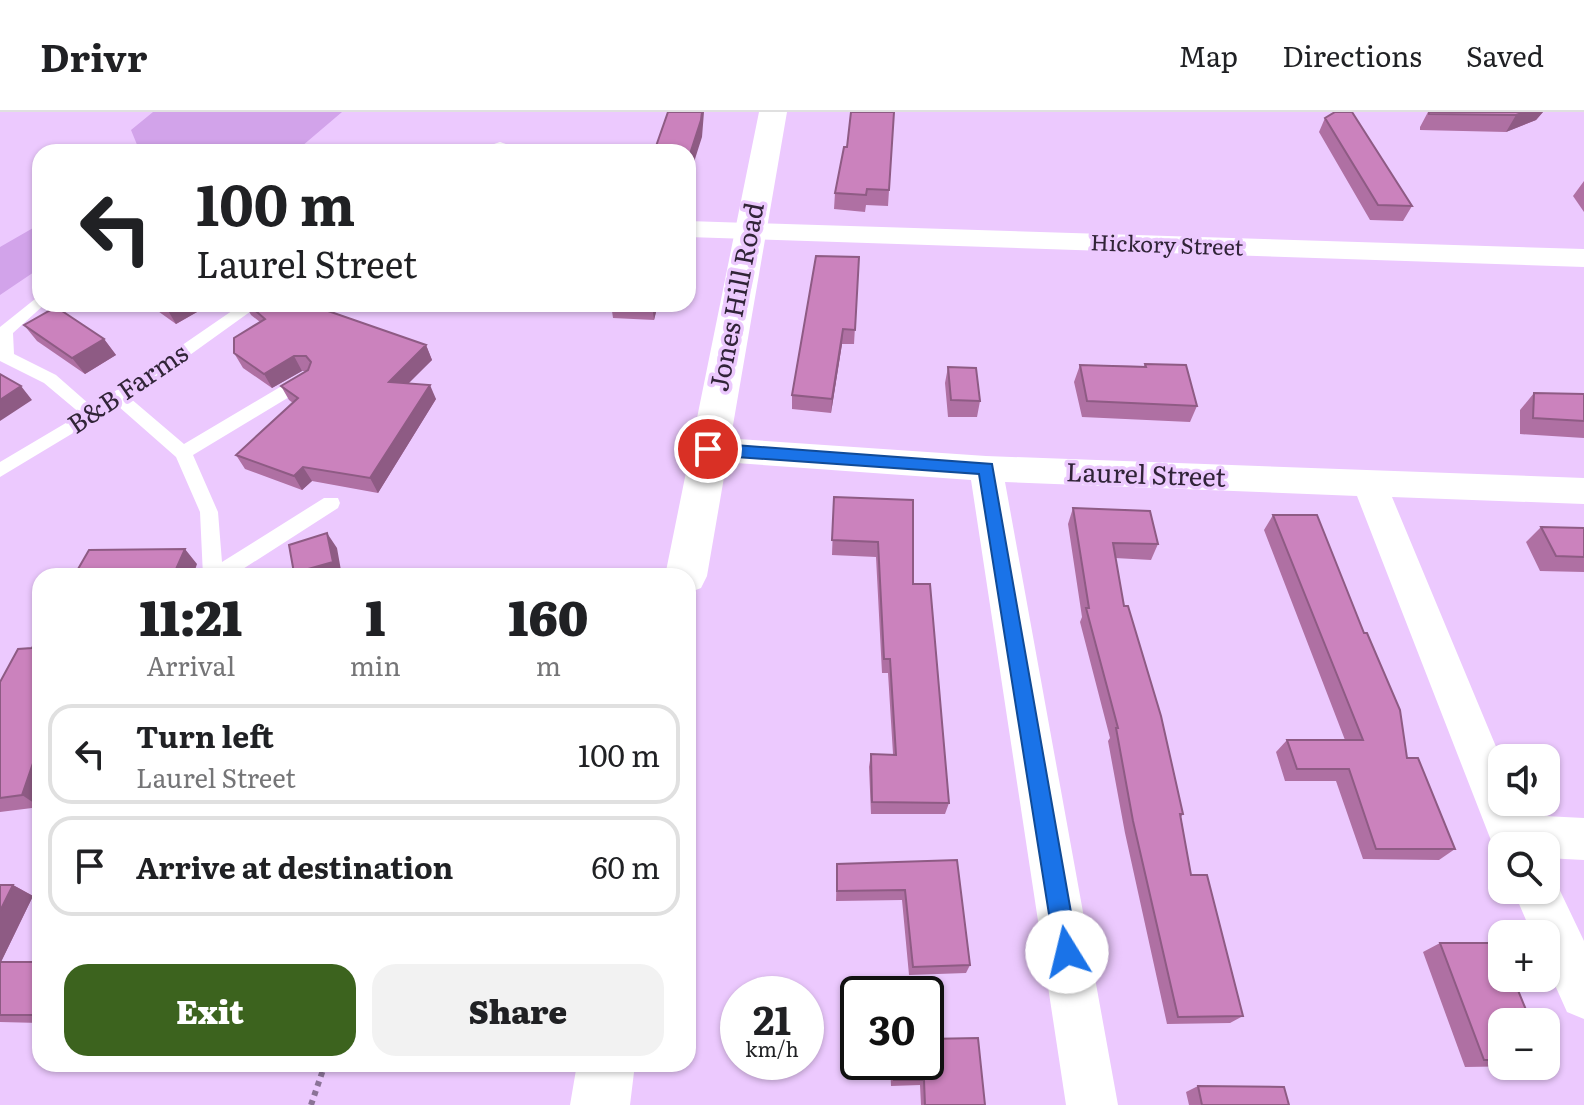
<!DOCTYPE html>
<html lang="en">
<head>
<meta charset="utf-8">
<style>
	:root { --surface:#fff; --page:#f2f2f2; --text:#202124; --muted:#757577; --line:#e0e0e0; --accent:#3c631e }
	body { margin:0; font-family:Literata,serif; background:var(--page); color:var(--text); height:100vh; display:flex; flex-direction:column; font-size:30px; white-space:nowrap }
	* { box-sizing:border-box; margin:0 }
	p { font-size:26px; color:var(--muted) }
	.icon { flex:none; width:44px; height:44px; fill:none; stroke:currentColor; stroke-width:2; stroke-linecap:round; stroke-linejoin:round }
	.map { position:relative; flex:1; overflow:hidden }
	.panel { position:absolute; left:32px; top:456px; width:664px; height:504px; display:flex; flex-direction:column; background:var(--surface); border-radius:24px; box-shadow:0 2px 6px #0004 }
	.panel>* { flex:none }
	.top-card { position:absolute; left:32px; top:32px; width:664px; height:168px; border-radius:24px; box-shadow:0 2px 6px #0004; background:#fff; color:var(--text); overflow:hidden }
	.buttons { position:absolute; left:1488px; top:632px; display:grid; gap:16px }
	.buttons a { display:grid; place-items:center; width:72px; height:72px; border-radius:16px; background:var(--surface); box-shadow:0 2px 6px #0004; font-size:40px }
	.speed { position:absolute; left:720px; top:864px; display:flex; gap:16px; font-size:40px; font-weight:700; text-align:center }
	.speed>* { display:grid; place-content:center; width:104px; height:104px; border-radius:50%; background:var(--surface); box-shadow:0 2px 6px #0004; line-height:1 }
	.speed small { font-size:20px; font-weight:400 }
	.speed .limit { border:4px solid #111; border-radius:12px; background:#fff; color:#111 }
	.pin { position:absolute; display:grid; place-items:center; width:68px; height:68px; color:#fff; margin:-34px; border:4px solid #fff; border-radius:50%; box-shadow:0 2px 8px #0007 }
	.me { position:absolute; width:88px; margin:-44px; rotate:351deg; stroke-linejoin:round; filter:drop-shadow(0 0 6px #0008) }
	.turn { display:flex; align-items:center; gap:28px; height:168px; padding:0 32px; font-size:36px }
	.turn .icon { width:104px; height:104px; stroke-width:2.5 }
	.turn b { display:block; font-size:56px; line-height:68px }
	.eta { display:flex; justify-content:space-evenly; align-items:center; height:136px; text-align:center }
	.eta b { font-size:48px; font-weight:800; line-height:56px }
	.primary-button { display:flex; gap:16px; margin-top:auto; padding:16px 32px }
	.primary-button a { flex:1; height:92px; border-radius:24px; background:var(--accent); color:#fff; font-size:32px; font-weight:800; line-height:92px; text-align:center }
	.primary-button a+a { background:var(--page); color:var(--text) }
	ul { padding:0; list-style:none }
	li { display:flex; align-items:center; gap:24px; height:100px; margin:0 16px 12px; padding:0 16px; border:4px solid var(--line); border-radius:24px }
	li div { flex:1 }
	li b { display:block; font-size:30px }
	li em { font-style:normal }
	header { display:flex; align-items:center; gap:48px; box-sizing:border-box; height:112px; padding:0 40px; background:var(--surface); border-bottom:2px solid var(--line) }
	header strong { font-size:38px }
	nav { display:flex; gap:44px; margin-inline-start:auto; font-size:28px }
	.map>svg:first-child { display:block }
</style>
</head>
<body>
<header>
<strong>Drivr</strong>
<nav><a>Map</a><a>Directions</a><a>Saved</a></nav>
</header>
<div class="map">
<svg width="1584" height="993" viewBox="0 0 1584 993">
	<rect width="100%" height="100%" fill="#ecc9fe"/>
	<path fill="#d2a3ea" d="M153,0H342L295,40H140L131,18Z
		M40,112V156L0,183V135Z"/>
	<g fill="none" stroke-linecap="round" stroke-linejoin="round">
		<path stroke="#8b7397" stroke-width="6" stroke-dasharray="5 5" stroke-linecap="butt" d="M311,993L325,952"/>
		<path fill="#fff" fill-rule="evenodd" d="M40,183V192H45L13,221L14,242L56,263L89,292L95,293L242,192H261L130,286L184,332L302,262H314L316,266L314,270L193,343L218,400L222,450L324,386H338L340,391L338,396L232,464H203L200,400L176,345L118,294L0,365V350L81,302L44,271L0,249V215Z"/>
		<path fill="#fff" fill-rule="evenodd" d="M500,30L509,33L515,40H489L491,33Z
			M688,109L1584,137V155L688,125Z
			M708,325L986,344L1584,366V392L1392,385L1502,649V690H1519L1524,703L1584,706V748L1546,746V734H1502V750L1499,749L1357,384L1005,370L1118,993H1066L971,368L708,349L696,346L691,337L696,328Z
			M1546,760L1552,762L1584,829V907L1567,900L1546,853V822H1532L1513,778H1546Z"/>
		<path fill="#fff" fill-rule="evenodd" d="M759,0H787L707,464L701,476L688,481V464H665Z
			M577,952H635L630,993H570Z"/>
	</g>
	<path fill="#af70a3" d="M894,0L888,94L866,93L865,100L834,97L835,81L847,35Z
		M1428,0H1543L1536,8L1506,20L1420,18V15Z
		M1325,6L1412,94L1403,109L1370,108L1319,20Z
		M1584,69V100L1573,84Z
		M859,145L854,232H842L831,301L792,297V283Z
		M148,192H211L176,212Z
		M245,192H329L321,196L426,233L432,248L408,271L436,287L378,381L312,369L302,378L245,357L236,343L293,291L289,288L281,274L306,259H302L272,276L243,256L234,241L260,210L251,203Z
		M611,192H658L654,208L613,206Z
		M24,213L104,227L116,243L85,262L37,229Z
		M1145,252L1197,294L1190,310L1082,305L1074,270L1080,253L1144,254Z
		M948,255L980,289L977,305H948L945,271Z
		M1534,281L1584,282V326L1520,322V298Z
		M834,385L913,388V472L949,691L945,702H871L869,655L871,642H893L888,561H882L876,445L832,443Z
		M1073,396L1158,432L1151,448L1115,446L1124,494L1183,702L1181,705L1191,763L1243,904L1230,911L1167,912L1125,721L1108,629L1110,626L1080,510L1082,505L1068,412Z
		M1273,403L1407,646L1455,737L1439,748L1363,747L1336,669H1285L1276,640L1287,628H1345L1264,418Z
		M1541,415L1584,416V460L1540,459L1526,430Z
		M40,522V695L0,700V570L32,536Z
		M957,748L970,853L966,861L909,863L902,788L836,789L837,752Z
		M0,773H13L33,784L1,850H40V911L0,910Z
		M1440,831L1502,910V954H1527L1465,955L1423,840Z
		M890,950H926L985,993H921L920,973L891,974Z
		M1198,974L1289,993H1189L1186,980Z"/>
	<path fill="#8e5b84" d="M702,0H704L702,25L688,69V48Z
		M1525,0H1543L1536,8L1506,20L1516,3Z
		M176,192H211L176,212L167,197Z
		M301,192H329L307,204Z
		M652,192H658L654,208Z
		M843,217L842,232L831,301L832,287Z
		M104,227L116,243L85,262L72,246Z
		M426,233L432,248L395,285L389,270Z
		M294,244L302,259L272,276L264,262Z
		M430,273L436,287L378,381L370,366Z
		M21,274L32,288L0,309V288Z
		M303,355L312,369L302,378L294,364Z
		M327,421L337,436L342,464H296L294,461Z
		M185,437L197,452L193,464H173Z
		M40,631V695L22,683Z
		M13,773L33,784L0,852V799Z"/>
	<path fill="#cb82bd" stroke="#8e5b84" stroke-width="2" d="M668,0H702L701,8L688,48V40H654Z
		M851,0H894L889,78L867,77L866,83L835,81L844,35H847Z
		M1335,0H1352L1412,94L1378,93L1325,6Z
		M1429,0H1525L1516,3L1429,2Z
		M816,144L859,145L855,218L843,217L832,287L792,283Z
		M159,192H176L167,197Z
		M248,192H308L426,233L389,270L430,273L370,366L303,355L294,364L236,343L298,286L281,274L308,258L311,250L306,244H294L264,262L234,241V226L265,207Z
		M56,195L104,227L72,246L24,213Z
		M1145,252L1186,253L1197,294L1087,289L1080,253L1146,255Z
		M948,255L976,256L980,289L951,288Z
		M0,262L21,274L0,288Z
		M1534,281L1584,282V309L1533,306Z
		M834,385L913,388V472H930L949,691L872,690L871,642L896,643L890,547H884L878,430L832,428Z
		M1073,396L1150,399L1158,432L1113,431L1124,494H1128L1161,604L1183,702H1180L1191,763H1207L1243,904L1178,905L1133,709L1116,616H1118L1086,496H1089Z
		M1273,403H1317L1364,521H1367L1400,598L1407,646H1418L1455,737H1376L1349,657H1297L1287,628H1363Z
		M1541,415L1584,416V445L1556,444Z
		M327,421L333,450L294,461L289,433Z
		M185,437L173,464H74L89,438Z
		M40,522V631L22,683L0,686V570L18,537L32,536Z
		M957,748L970,853L913,855L905,778L837,779V752Z
		M0,773H13L0,799Z
		M1440,831H1498L1502,840V866H1513L1531,910H1502V948H1484Z
		M0,850H40V903H0Z
		M978,926L985,993H925L924,968H894L893,950H926V927Z
		M1198,974L1284,975L1289,993H1202Z"/>
	<path fill="#1a73e8" stroke="#114b97" stroke-width="2" d="M708,331L992,352L1078,840L1075,848L1067,852L1059,848L1055,840L979,362L708,343L700,337Z"/>
	<g text-anchor="middle" stroke-width="7" stroke-linejoin="round" paint-order="stroke">
		<g font-size="22" fill="#312438" stroke="#ecc9fe">
			<text transform="translate(1167 133) rotate(2)" y="8">Hickory Street</text>
		</g>
		<g font-size="26" fill="#312438" stroke="#ecc9fe">
			<text transform="translate(737 185) rotate(-79)" y="9">Jones Hill Road</text>
			<text transform="translate(128 277) rotate(-34)" y="9">B&amp;B Farms</text>
			<text transform="translate(1146 363) rotate(2)" y="9">Laurel Street</text>
		</g>
	</g>
</svg>
<div class="buttons">
<a><svg class="icon" aria-label="sound" viewBox="0 0 24 24"><path d="M4 9h4l5-4v14l-5-4H4zM17 9q2 3 0 6"/></svg></a>
<a><svg class="icon" aria-label="search" viewBox="0 0 24 24"><circle cx="10" cy="10" r="6"/><path d="M15 15l6 6"/></svg></a>
<a>+</a>
<a>−</a>
</div>
<div class="speed"><div>21<small>km/h</small></div><div class="limit">30</div></div>
<div class="pin" style="left:708px;top:337px;background:#d93025"><svg class="icon" aria-label="arrive" viewBox="0 0 24 24"><path d="M6 21V4h12l-3 4 3 4H6"/></svg></div>
<svg class="me" style="left:1067px;top:840px" viewBox="-20 -20 40 40"><circle r="19" fill="#fff"/><path d="M0-13L10 11 0 6-10 11z" fill="#1a73e8"/></svg>
<div class="top-card">
<div class="turn"><svg class="icon" aria-label="left" viewBox="0 0 24 24"><path d="M17 20v-9H6M10 6l-5 5 5 5"/></svg><div><b>100 m</b>Laurel Street</div></div>
</div>
<section class="panel">
<div class="eta">
<div><b>11:21</b><p>Arrival</p></div>
<div><b>1</b><p>min</p></div>
<div><b>160</b><p>m</p></div>
</div>
<ul>
<li><svg class="icon" aria-label="left" viewBox="0 0 24 24"><path d="M17 20v-9H6M10 6l-5 5 5 5"/></svg><div><b>Turn left</b><p>Laurel Street</p></div><em>100 m</em></li>
<li><svg class="icon" aria-label="arrive" viewBox="0 0 24 24"><path d="M6 21V4h12l-3 4 3 4H6"/></svg><div><b>Arrive at destination</b></div><em>60 m</em></li>
</ul>
<div class="primary-button"><a>Exit</a><a>Share</a></div>
</section>
</div>
</body>
</html>
